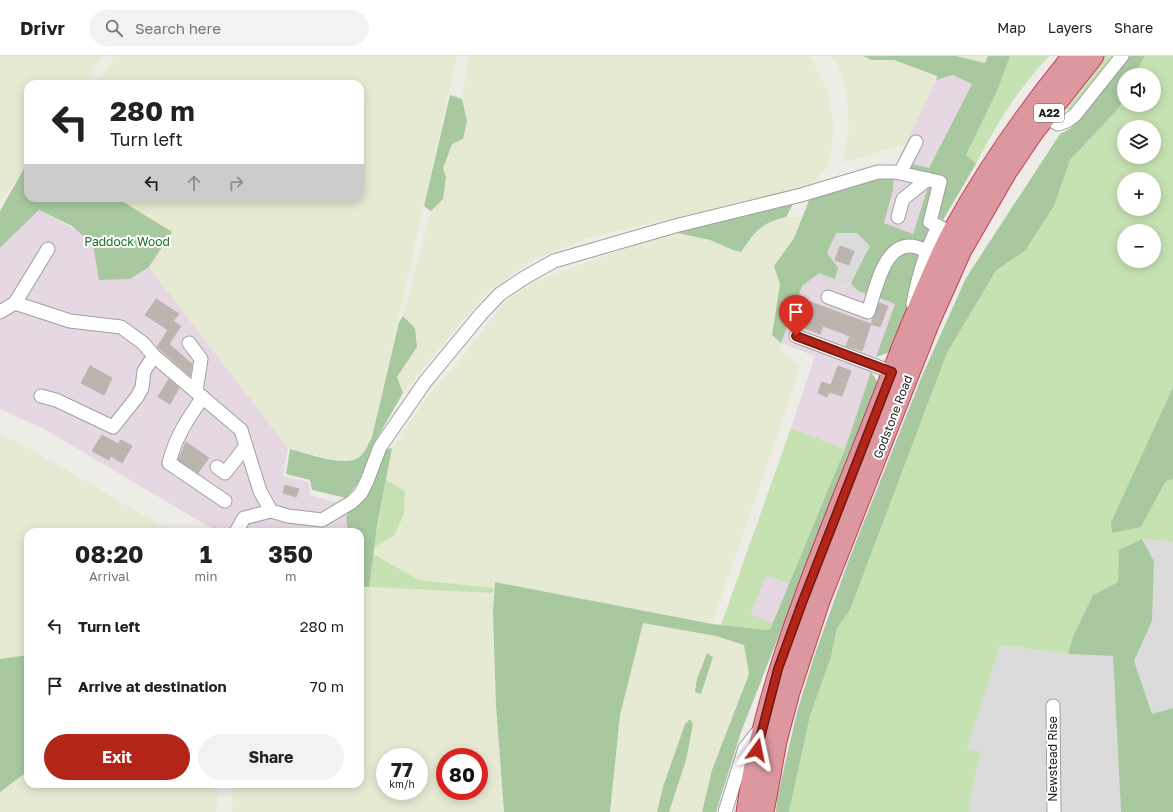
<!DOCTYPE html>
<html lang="en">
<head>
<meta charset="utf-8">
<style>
	:root { --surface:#fff; --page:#f2f2f2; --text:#222; --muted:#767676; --line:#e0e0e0; --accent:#b32419 }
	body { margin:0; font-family:"Golos Text",sans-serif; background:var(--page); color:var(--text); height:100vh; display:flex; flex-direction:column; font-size:15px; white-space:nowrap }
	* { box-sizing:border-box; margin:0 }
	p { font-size:13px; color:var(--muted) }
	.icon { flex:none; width:22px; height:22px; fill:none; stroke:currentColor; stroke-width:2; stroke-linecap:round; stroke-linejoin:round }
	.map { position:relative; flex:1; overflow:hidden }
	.drawer { position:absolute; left:24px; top:472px; width:340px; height:260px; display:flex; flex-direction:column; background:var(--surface); border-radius:12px; box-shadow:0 2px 10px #0003 }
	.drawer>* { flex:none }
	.top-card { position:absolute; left:24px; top:24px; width:340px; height:122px; border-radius:12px; box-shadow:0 2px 10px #0003; background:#fff; color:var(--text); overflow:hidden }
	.buttons { position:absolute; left:1117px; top:12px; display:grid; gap:8px }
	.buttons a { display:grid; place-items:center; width:44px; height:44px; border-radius:50%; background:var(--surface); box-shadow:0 2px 10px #0003; font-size:20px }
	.speed { position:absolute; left:376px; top:692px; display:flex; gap:8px; font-size:20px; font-weight:700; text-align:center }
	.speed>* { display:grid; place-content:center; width:52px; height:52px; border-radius:50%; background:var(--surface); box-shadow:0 2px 10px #0003; line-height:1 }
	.speed small { font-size:10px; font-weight:400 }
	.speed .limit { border:6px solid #d22; background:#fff; color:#111 }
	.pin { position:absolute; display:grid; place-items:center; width:34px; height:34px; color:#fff; margin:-41px -17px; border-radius:50% 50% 50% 0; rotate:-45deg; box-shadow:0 0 4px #0007 }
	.pin .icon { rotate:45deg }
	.me { position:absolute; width:44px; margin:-22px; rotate:12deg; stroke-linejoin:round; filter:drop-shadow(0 0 3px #0008) }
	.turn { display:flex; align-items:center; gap:14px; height:84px; padding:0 20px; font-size:18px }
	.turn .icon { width:52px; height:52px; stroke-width:2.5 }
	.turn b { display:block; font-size:28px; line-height:34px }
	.lanes { display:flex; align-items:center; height:38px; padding:0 20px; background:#0003; justify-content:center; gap:20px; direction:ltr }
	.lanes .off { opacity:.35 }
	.eta { display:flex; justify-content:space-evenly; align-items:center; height:68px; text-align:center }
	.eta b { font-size:24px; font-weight:700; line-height:28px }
	.cta { display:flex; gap:8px; margin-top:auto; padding:8px 20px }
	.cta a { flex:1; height:46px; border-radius:24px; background:var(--accent); color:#fff; font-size:16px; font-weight:700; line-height:46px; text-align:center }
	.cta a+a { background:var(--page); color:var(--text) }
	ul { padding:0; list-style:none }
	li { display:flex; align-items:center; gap:12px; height:60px; padding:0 20px }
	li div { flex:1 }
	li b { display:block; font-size:15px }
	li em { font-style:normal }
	header { display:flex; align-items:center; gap:24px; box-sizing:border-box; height:56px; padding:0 20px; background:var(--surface); border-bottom:1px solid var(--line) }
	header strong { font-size:19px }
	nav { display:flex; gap:22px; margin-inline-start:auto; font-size:14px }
	.search { width:280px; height:36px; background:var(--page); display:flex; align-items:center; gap:10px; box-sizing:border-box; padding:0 14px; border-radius:22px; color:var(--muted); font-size:15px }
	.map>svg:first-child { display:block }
</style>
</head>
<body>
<header>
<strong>Drivr</strong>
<div class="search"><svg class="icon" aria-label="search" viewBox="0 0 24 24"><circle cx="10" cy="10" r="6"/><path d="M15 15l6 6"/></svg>Search here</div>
<nav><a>Map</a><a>Layers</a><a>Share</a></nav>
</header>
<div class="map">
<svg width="1173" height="756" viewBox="0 0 1173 756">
	<rect width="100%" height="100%" fill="#eeece6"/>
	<path fill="#dcdbdb" d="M828,154L884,173L858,235L806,218Z
		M1142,483L1173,486V652L1152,659L1134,605L1152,565L1154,505Z
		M1000,589L1068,598L1113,600L1121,756H969V747L981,696L967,694Z"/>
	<path fill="#e6d8e3" d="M953,19L972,28L929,112L898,104L936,24Z
		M894,120L928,131L913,178L884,168L893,135Z
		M39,154L76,174L130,223L149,211L288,392L283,420L309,426L310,439L345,449L348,476H218L44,373L0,353V193Z
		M806,218L895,247L845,393L791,372L815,300L781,287Z
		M766,519L790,527L773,567L751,558Z"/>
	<path fill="#e7ead3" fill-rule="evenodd" d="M0,0H102L87,28H28V109L0,146Z
		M114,0H457L372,381L363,397L357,403L344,406L288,392L149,211L171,176L117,142H360V28H99Z
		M469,0H810L829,37L834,73L829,109L809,132L591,181L533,204L491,234L457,271L403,337L396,321L405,308L415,272L403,260L431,155L443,143L446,121L443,112L452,88L467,65L462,43Z
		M831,0H863L872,4H894L937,20L906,88L843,107L849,73L846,32L838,10Z
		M956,0H988L985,7Z
		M786,161H802L794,182L774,210L780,228L772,279L781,287L780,292L789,302L802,308L712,568L495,526L494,532L419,524L373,498L374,491L394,480L405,435L386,424L392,392L427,341L462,301L507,243L545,221L673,176L710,184L733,194L741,196L752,179L768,165Z
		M0,378L18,386L173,476H28V599L0,603Z
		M360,530L493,537L496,649L504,756H232L233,728H360ZM385,701H419V735H385ZM445,701H479V735H445Z
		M643,567L716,580L744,589L749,618L712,714L702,756H669L685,668L663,731L657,756H610L620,659Z
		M28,715V728H219L216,756H0V736Z"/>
	<path fill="#c6e2b2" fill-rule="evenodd" d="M1010,0H1049C1017,35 998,65 976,108L966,99L998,33Z
		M1100,0H1115L1072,54L1064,53Z
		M1145,0H1173V331L1111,466L1141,471L1166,425L1173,423V486L1142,483L1118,526L1093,539L1073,580L1068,598L1000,589L967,694L981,695L969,747V756H789L810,660L831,601L837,571L850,554L947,297L996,216L1025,195L1054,150L1070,104L1118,53L1124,42V49H1154V19H1136ZM1124,71H1154V101H1124ZM1124,123H1154V153H1124ZM1124,175H1154V205H1124Z
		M791,372L845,393L790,527L766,520L751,558L773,567L770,574L721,569Z
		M386,424L405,435L404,458L394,480L374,491Z
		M373,498L419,524L494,532L493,537L369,531Z"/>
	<path fill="#a8c8a0" d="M863,0H956L985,7L988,0H1010L998,33L966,99L976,108L943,164L939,161L925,187L897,186L882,200L870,239L858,235L851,227L870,190L857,177H836L827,197L838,212L835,223L819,217L802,230L781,287L772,279L780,228L774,210L794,182L810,142L876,120H894L893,135L884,167L913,178L928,131L910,115L909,107L929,112L972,28L953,19L936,24L937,20L894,4H872Z
		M1130,0H1145L1135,19H1124V42L1118,53L1070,104L1054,150L1025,195L996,215L947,297L850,554L837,572L831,601L810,660L789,756H776L777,742L797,656L815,598L848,506L922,320L966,222L1060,78L1071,72Z
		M450,39L462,43L467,65L463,83L452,88L443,112L446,121L443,143L431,155L424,150Z
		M26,109H28V142H117L172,176L149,211L130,223L99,224L93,189L72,170L39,154L0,192V155Z
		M794,146L786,161C761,167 755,175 741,196L733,194L710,184L673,176Z
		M920,197L907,255L893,295L876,301L895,248L877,241L889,207L900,198Z
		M403,260L415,272L417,291L397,321L403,337L372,391L359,426L346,442L312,434L310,424L286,418L290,393C306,397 341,410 356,403C364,400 368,388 372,381L399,266Z
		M871,316L878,327L741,676L716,756H702L712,714L749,618L744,589L716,580L643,567L620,659L610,756H504L496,649L493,556L495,526L712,568L770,574L845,393Z
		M1173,331V423L1166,425L1141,471L1112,477L1111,466Z
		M392,392L377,471L369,531L360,530V476H348L346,461L383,394Z
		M1142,483L1154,505L1152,565L1134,605L1152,658L1173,652V756H1121L1113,600L1068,598L1073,580L1093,539L1118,526L1119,494Z
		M707,597L713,601L701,638L695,636L697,623Z
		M28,599V715L0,736V603Z
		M690,663L693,668L686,704L669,756H657L663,731L685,668Z"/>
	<path fill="#bbb4af" stroke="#beb4aa" d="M840,190L854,195L849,209L835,204Z
		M156,243L179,258L173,265L181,270L169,288L192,308L190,320L157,291L168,274L145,259Z
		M802,243L871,268L862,295L846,290L850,280L823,270L820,278L801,271V273H791Z
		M879,247L888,250L880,271L871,268Z
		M90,310L112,322L104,339L81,327Z
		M838,310L851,315L842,340L829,336L827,341L818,337L822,326L831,329Z
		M169,323L179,332L170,348L158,341Z
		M102,379L118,388L121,384L132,390L122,407L111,400L109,404L92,395Z
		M186,386L209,402L198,417L178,404Z
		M285,429L299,433L296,441L283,437Z"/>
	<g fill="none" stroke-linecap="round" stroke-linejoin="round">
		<defs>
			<path id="minor" d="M1046,61L1058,68L1067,65L1075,59L1122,0
				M900,117L916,86
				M898,161L903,143L928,123
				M828,241L868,256C877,230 886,173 926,195
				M15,247L48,193
				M913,248C918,220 926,195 938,170
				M0,256L15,247L70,265L121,271L143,287L154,300L241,374L260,435L271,455L288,460L322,464L352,446L361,437L367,425L380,391L425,326L481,258L500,238L524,222L554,205L675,170L801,139L878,116H895L940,126L930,166L952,177
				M796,280L892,316
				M189,287L201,303L196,336
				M41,340L56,344L113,371L137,341L142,332L144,315L154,300
				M203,341C187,364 176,380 169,407L225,445
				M217,411L225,417L246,390
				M236,476L244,462L271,455
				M1053,650L1054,756
				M725,756L745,692L761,672"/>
			<path id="highway" d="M746,756C762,642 805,536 847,430C866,383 884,337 902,290C918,252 933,212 952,176C986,113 1027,55 1072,0
				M764,756L777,685L790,636L820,545L930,266L962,194L1007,116L1034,76L1094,0"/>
		</defs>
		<use href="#minor" stroke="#9f9f9f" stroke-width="15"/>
		<use href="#highway" stroke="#c43a5f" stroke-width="21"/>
		<use href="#minor" stroke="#fff" stroke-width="13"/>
		<use href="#highway" stroke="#dc979f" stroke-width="19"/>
	</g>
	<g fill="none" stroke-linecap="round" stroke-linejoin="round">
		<defs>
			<path id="route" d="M757,694L778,613L802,547L892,316L796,280"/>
		</defs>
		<use href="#route" stroke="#741710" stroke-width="10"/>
		<use href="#route" stroke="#b32419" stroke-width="7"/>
	</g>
	<g text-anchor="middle" stroke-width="4" stroke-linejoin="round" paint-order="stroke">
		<rect fill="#fff" stroke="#626262" stroke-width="1" x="1034" y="48" width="30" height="18" rx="3"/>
		<g font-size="11" font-weight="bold" fill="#1e1e1e">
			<text x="1049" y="61">A22</text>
		</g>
		<g font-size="12" fill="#196f27" stroke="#fff">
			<text x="127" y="190">Paddock Wood</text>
		</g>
		<g font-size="12" fill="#1e1e1e" stroke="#fff">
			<text transform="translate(893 361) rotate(-69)" y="4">Godstone Road</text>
			<text transform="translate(1053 703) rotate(-90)" y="4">Newstead Rise</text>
		</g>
	</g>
</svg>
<div class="buttons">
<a><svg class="icon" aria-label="sound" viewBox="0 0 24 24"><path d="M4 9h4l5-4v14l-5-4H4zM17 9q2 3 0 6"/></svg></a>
<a><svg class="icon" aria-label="layers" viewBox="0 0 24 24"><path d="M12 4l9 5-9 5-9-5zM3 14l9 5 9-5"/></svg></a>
<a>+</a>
<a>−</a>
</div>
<div class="speed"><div>77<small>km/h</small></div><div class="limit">80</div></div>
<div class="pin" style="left:796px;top:280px;background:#d93025"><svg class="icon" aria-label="arrive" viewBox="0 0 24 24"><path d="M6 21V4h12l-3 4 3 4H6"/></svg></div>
<svg class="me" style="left:757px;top:694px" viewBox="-20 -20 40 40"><path d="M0-17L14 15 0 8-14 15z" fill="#b32419" stroke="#fff" stroke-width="4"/></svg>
<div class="top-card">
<div class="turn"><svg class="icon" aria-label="left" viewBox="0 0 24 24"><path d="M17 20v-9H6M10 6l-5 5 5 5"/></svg><div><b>280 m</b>Turn left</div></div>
<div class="lanes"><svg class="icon" aria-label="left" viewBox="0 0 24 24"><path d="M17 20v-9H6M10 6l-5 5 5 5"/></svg><svg class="icon off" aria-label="ahead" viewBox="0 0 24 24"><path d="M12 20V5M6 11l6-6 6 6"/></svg><svg class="icon off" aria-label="right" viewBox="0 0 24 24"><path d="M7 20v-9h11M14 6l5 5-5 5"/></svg></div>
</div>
<section class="drawer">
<div class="eta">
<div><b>08:20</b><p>Arrival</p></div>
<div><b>1</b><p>min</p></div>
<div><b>350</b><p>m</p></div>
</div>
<ul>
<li><svg class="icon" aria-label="left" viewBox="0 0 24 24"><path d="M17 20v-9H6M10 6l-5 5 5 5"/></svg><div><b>Turn left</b></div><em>280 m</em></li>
<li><svg class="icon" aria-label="arrive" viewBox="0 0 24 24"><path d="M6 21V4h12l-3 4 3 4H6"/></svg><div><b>Arrive at destination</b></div><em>70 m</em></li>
</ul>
<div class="cta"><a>Exit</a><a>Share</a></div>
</section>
</div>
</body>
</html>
